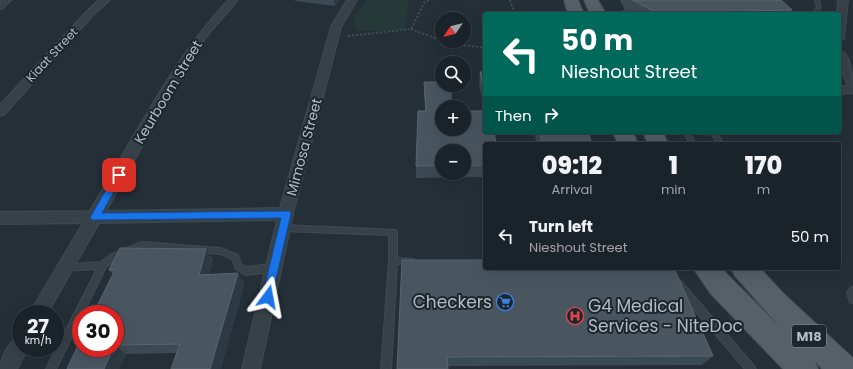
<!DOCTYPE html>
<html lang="en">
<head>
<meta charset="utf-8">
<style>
	:root { --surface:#1b232a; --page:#242b32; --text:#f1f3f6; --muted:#a0a4a8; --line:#394047 }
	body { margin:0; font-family:Poppins,sans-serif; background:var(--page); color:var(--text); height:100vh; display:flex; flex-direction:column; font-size:15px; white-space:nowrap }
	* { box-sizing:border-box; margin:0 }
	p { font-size:13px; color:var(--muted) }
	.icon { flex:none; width:22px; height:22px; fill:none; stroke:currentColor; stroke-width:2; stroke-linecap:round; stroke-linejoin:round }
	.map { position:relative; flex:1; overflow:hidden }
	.details { position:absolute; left:483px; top:142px; width:358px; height:128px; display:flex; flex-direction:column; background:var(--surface); border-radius:4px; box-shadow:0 4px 16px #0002,0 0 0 1px var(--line) }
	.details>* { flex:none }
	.hud { position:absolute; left:483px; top:12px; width:358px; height:122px; border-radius:4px; box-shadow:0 4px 16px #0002,0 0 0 1px var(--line); background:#00695c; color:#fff; overflow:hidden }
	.needle { width:26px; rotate:235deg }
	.buttons { position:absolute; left:435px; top:12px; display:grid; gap:8px }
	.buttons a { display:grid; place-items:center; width:36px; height:36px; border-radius:50%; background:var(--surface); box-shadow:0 4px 16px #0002,0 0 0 1px var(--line); font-size:20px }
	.speed { position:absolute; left:12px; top:305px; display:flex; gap:8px; font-size:20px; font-weight:700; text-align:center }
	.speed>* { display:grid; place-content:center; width:52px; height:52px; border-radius:50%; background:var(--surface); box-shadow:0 4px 16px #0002,0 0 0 1px var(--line); line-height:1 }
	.speed small { font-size:10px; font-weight:400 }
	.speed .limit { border:6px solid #d22; background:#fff; color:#111 }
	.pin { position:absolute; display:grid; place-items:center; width:34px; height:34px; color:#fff; margin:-17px; border-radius:8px; box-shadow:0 2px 6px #0006 }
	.me { position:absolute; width:44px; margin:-22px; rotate:13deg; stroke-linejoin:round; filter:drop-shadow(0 0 3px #0008) }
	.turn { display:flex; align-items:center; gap:14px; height:84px; padding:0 12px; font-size:18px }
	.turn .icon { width:52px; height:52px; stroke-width:2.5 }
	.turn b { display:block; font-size:28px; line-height:34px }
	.then { display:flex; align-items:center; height:38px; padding:0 12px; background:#0003; gap:8px; font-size:15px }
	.eta { display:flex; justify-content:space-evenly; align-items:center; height:68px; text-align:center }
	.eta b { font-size:24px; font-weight:800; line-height:28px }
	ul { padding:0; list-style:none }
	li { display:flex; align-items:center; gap:12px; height:52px; padding:0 12px }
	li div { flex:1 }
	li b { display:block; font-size:15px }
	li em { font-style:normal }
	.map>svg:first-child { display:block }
</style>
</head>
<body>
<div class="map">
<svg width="853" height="369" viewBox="0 0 853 369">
	<rect width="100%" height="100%" fill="#242f38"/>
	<path fill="#263939" d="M367,0H408L406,30L358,31L353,19Z"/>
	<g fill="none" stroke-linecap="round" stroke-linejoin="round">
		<defs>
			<path id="lane" d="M815,0H819L821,7L816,14H812L817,7Z
				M623,11H627L631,14H625L623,12Z
				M683,132H689L696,144H690Z
				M710,132H716L724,144H718Z
				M284,225L396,230L397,232V258L414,259L415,261L414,263L397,264L391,369H381L389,261V235L284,231L281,230L280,228L281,226Z
				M142,242L220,248L238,255L242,265L246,267L273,264L276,266L277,268L276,270L273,272L245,275L236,269L232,259L220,254L142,248L116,259L106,267L83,314H81V318L56,369H46L97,269L65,271L62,269L61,267L62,265L101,262L110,255Z
				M677,279L680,280L754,366L756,369H745L674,286L673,283L674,280Z
				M853,287V303L850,302L847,293L850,288Z"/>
			<path id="street" d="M1,0H11L3,8L0,9Z
				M99,0H110L94,14L4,115L0,116V105L88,10Z
				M228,0H238L211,31L192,57L106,211L280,208L331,27L347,0H357L341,27L293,214L260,369H242L277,220L99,223L47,314H29L83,223L0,224V212L90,211C133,139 171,62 228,0Z
				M838,0H848L844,39L839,42V14H837Z
				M839,50C852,53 853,82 853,93L839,94V86H848L839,65Z
				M21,335V348H28L17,369H0C0,358 11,339 21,335Z"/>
			<path id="primary" d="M564,0H578L584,14H568Z
				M584,0H598L606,14H590Z
				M613,132H633L638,144H618Z
				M643,132H663L668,144H648Z
				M693,268H721L781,328L735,276L731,268H760L783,293L853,358V369H822L815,361L818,369H783L710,293Z"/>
		</defs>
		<use href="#lane" stroke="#404a51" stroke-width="2"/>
		<use href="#street" stroke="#404a51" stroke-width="2"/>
		<use href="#primary" stroke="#404a51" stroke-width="2"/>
		<path stroke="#3e5150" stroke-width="2" stroke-dasharray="2 2" stroke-linecap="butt" d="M510,0L515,14
			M411,29L448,43L485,48
			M348,36L411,29L424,3L429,0"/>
		<use href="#lane" fill="#374148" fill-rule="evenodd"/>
		<use href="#street" fill="#374148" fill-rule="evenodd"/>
		<use href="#primary" fill="#556068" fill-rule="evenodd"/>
	</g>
	<path fill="#3c4a53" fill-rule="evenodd" d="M295,0H340L335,6L295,1Z
		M620,0H781L792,10L789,14H634L625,10Z
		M480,72H485V109H484L479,84Z
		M424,82L442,107L485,144V177L416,178V166L425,111ZM442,151H464V173H442Z
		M534,132H588L592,144H537Z
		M206,249L213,260L209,274L245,284L177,353L126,354L119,369H67L115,348V314L113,274L109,270Z
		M402,260L713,356L702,365L448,366Z"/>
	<path fill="#2d3a43" d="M334,0H340L335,6Z
		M206,249L213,260L206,285L199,275Z
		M238,273L245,284L221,369H210Z
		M115,345L126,354L119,369H104L113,348H115Z"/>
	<path fill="#495660" stroke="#59666f" d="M632,0H781L792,10L658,13Z
		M480,72H485V97Z
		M424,82H442V85H451V107H442V129H464V111H485V132H494L496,144H485V165L464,166V151H442V166H416L418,111H426Z
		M540,132H588L592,144H542Z
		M120,248L206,249L199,275L238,273L210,369H171L180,344L115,345V314H93L115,270H109Z
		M402,260H485V268H674L713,356L447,357L448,369H397Z
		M81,339V348H113L104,369H67Z"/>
	<path fill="#1a73e8" stroke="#114b97" d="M119,172L123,175L102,213L290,211L291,214L271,301L268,302L264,301L262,297L281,218L92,220L90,217L92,214L116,173Z"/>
	<defs>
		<symbol id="supermarket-ring" viewBox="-11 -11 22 22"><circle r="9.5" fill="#1d262d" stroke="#3f7fe0" stroke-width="1.5"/><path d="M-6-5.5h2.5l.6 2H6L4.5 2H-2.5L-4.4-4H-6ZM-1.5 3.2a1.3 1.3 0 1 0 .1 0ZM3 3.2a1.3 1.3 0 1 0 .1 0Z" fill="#3f7fe0"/></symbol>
		<symbol id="hospital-ring" viewBox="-11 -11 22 22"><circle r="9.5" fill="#1d262d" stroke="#e0444e" stroke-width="1.5"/><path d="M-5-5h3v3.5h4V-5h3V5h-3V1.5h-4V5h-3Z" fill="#e0444e"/></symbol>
	</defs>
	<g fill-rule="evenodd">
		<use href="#supermarket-ring" x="495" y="292" width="20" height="20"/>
		<use href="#hospital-ring" x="565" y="306" width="20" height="20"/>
	</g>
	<g text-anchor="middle" stroke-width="4" stroke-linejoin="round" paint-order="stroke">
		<g font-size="12" fill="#b2bcc4" stroke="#1d262d">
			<text transform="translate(52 55) rotate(-47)" y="4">Kiaat Street</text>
		</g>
		<rect fill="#1d262d" stroke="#858f97" stroke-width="1" x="792" y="325" width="34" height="22" rx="3"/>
		<g font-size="13" font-weight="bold" fill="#b2bcc4">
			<text x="809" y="341">M18</text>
		</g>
		<g font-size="14" fill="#b2bcc4" stroke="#1d262d">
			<text transform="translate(168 92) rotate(-59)" y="5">Keurboom Street</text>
			<text transform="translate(304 147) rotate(-75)" y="5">Mimosa Street</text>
		</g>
		<g font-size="17" fill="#b2bcc4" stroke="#1d262d" text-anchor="end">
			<text x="492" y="308">Checkers</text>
			<text x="588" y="312" text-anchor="start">G4 Medical<tspan x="588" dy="20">Services - NiteDoc</tspan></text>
		</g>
	</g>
</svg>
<div class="buttons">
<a><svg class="needle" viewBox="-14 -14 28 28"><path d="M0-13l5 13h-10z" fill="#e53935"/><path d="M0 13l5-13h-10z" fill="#a0a4a8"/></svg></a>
<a><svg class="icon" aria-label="search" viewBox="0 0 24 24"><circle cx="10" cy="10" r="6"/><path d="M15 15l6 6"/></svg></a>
<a>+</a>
<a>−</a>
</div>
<div class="speed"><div>27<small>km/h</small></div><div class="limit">30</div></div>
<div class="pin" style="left:119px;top:175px;background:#d93025"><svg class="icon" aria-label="arrive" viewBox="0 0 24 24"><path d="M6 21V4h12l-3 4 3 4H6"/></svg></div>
<svg class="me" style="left:268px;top:297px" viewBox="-20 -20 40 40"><path d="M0-17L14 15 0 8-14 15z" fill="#1a73e8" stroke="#fff" stroke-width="4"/></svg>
<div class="hud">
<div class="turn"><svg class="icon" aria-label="left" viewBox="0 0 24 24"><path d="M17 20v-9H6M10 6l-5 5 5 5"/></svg><div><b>50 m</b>Nieshout Street</div></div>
<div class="then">Then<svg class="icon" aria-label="right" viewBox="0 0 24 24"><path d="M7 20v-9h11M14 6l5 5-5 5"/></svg></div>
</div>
<section class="details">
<div class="eta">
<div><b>09:12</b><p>Arrival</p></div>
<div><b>1</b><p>min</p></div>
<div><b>170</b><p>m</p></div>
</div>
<ul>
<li><svg class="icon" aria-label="left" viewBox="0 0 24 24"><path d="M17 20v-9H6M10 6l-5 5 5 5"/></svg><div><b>Turn left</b><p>Nieshout Street</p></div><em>50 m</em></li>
</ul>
</section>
</div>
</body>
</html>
